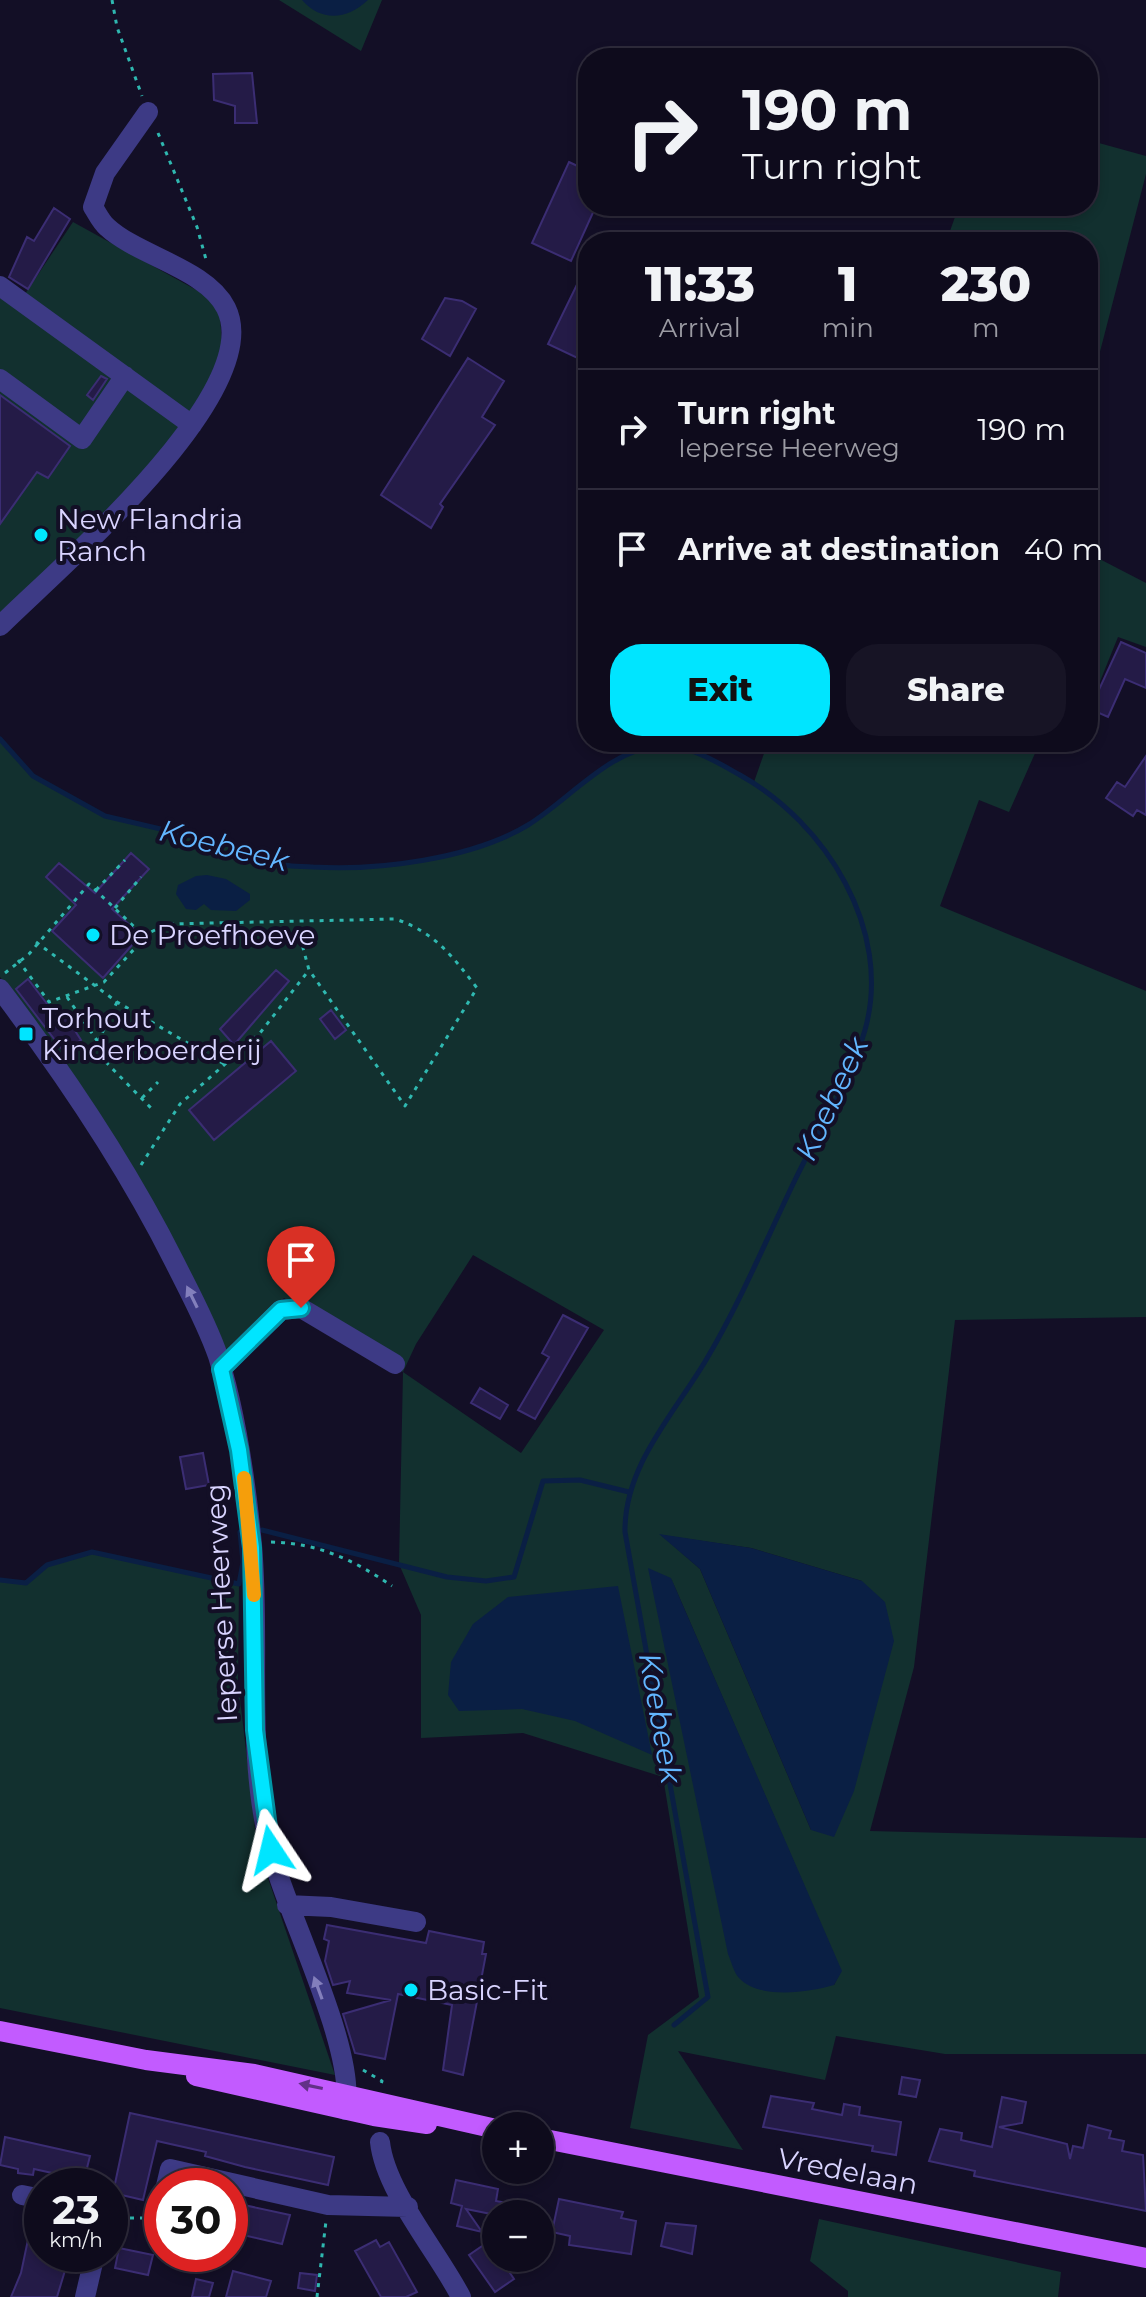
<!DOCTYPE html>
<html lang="en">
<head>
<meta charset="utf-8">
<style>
	:root { --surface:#0e0b1c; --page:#171425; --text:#f1f3f6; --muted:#9b9ba3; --line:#2e2b3b; --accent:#00e5ff }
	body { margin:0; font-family:Montserrat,sans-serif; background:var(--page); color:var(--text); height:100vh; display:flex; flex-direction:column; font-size:30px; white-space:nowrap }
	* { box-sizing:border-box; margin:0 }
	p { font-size:26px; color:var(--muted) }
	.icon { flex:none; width:44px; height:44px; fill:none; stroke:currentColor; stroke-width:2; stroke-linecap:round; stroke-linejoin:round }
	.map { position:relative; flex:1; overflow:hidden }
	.details { position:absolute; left:578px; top:232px; width:520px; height:520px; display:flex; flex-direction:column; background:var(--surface); border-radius:32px; box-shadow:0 4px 12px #0003,0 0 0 2px var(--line) }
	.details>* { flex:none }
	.top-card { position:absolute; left:578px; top:48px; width:520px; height:168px; border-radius:32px; box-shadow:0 4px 12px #0003,0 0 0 2px var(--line); background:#0e0b1c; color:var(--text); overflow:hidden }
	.controls { position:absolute; left:482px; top:2112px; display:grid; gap:16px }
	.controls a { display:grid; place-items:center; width:72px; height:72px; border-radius:50%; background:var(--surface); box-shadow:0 4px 12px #0003,0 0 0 2px var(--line); font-size:40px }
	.speed { position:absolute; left:24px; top:2168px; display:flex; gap:16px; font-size:40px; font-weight:700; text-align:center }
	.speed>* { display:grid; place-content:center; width:104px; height:104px; border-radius:50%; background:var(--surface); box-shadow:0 4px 12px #0003,0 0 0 2px var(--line); line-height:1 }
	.speed small { font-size:20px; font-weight:400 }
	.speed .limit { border:12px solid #d22; background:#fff; color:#111 }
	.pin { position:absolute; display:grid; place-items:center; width:68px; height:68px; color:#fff; margin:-82px -34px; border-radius:50% 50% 50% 0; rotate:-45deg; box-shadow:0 0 8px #0007 }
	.pin .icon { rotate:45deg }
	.me { position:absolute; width:88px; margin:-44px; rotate:350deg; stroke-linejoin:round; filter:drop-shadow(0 0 6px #0008) }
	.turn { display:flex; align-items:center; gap:28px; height:168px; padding:0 32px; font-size:36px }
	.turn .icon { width:104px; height:104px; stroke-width:2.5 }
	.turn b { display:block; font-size:56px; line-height:68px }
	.eta { display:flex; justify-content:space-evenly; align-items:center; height:136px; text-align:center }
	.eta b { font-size:48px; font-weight:800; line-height:56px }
	.action { display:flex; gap:16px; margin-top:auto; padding:16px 32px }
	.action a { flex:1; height:92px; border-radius:32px; background:var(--accent); color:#111; font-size:32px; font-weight:800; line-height:92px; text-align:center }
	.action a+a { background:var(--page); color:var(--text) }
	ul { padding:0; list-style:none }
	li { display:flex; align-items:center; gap:24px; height:120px; padding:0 32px; border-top:2px solid var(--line) }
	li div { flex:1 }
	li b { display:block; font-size:30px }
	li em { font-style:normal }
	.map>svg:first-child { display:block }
</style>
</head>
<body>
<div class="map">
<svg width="1146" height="2297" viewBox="0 0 1146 2297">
	<rect width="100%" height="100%" fill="#130f26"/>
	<path fill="#12302f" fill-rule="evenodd" d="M279,0H382L361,51Z
		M1088,140L1146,156V174L1088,398V242H946L959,206H1088Z
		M73,222L200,292L219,306L223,354L190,415L163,451L0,620V277L25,294Z
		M1088,553L1146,583V647L1118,637L1088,711Z
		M0,739L33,776L105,816L268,854C322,890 467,856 522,828C567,806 605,749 657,746C693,744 723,767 754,782L768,742H1040L1009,812L979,800L940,906L1146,991V1317L955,1320L914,1667L870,1831L1146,1838V2054H945L836,2036L825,2080L678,2051L743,2150L630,2128L648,2035L699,1997L663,1777L523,1733L421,1738V1615L399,1564L403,1372L284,1298L233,1350L225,1352L35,1022L0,977ZM473,1255L604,1330L521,1453L403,1372L416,1344ZM661,1535L751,1548L862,1581L811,1830L700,1569ZM671,1578L841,1971L834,1985Z
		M92,1552L239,1584L238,1681L257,1846L335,2075L0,2008V1580L26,1583L47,1565Z
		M819,2219L1061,2272L1058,2297H848V2291L810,2261Z"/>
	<path fill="#0a1f44" d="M302,0H368C347,20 321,22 302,0Z
		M207,875L226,879L250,894V900L236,911L211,910L204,904L196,910L186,909L176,894L178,885L196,876Z
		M659,1534L751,1548L862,1581L885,1602L894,1641L854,1791L834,1837L811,1830L700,1569Z
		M648,1568L671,1578L842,1971L834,1985C810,1992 759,2000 739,1978C734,1973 731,1961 728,1954Z
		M618,1586L652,1755L575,1721L522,1709L459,1711L448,1695L451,1662L473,1624L508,1597Z"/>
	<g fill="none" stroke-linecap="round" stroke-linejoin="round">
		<path stroke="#0a1f44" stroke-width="5" d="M0,739L33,776L105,816L268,854C273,857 280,863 285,865C293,867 305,866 313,867C377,871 472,859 528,825C567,801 609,751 656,746C687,743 715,761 740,775C826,823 893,930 865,1030C850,1082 818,1132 795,1180C766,1240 740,1303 706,1360C674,1414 624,1466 625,1532L708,1997L674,2025
			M262,1530L447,1577L486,1581L514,1577L543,1481L580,1480L629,1492
			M0,1580L26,1583L47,1565L92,1552L239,1584L243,1562L240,1532"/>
	</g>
	<path fill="#241b47" stroke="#3b2d73" stroke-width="2" d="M252,73L257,123H235V106L214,100L213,74Z
		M569,162L588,171V206H596L571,261L532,243Z
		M54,208L70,219L28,289L9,277L27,237L34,241Z
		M588,262V363L548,344Z
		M445,298L462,301L476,309L450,356L422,339Z
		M468,358L504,381L482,417L495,425L440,504L443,507L431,528L381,495Z
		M101,376L107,379L93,400L87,395Z
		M0,395L70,446L48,478L37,472L0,524Z
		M1121,642L1146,653V688L1125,679L1108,717L1090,709Z
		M1146,756V815L1137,810L1133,816L1106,798L1117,782L1125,787Z
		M131,853L149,869L112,909L141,935L103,978L52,931L76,905L46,877L59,863L95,893Z
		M276,970L289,981L234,1045L220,1029Z
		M28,979L54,1013L61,1009L81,1040L64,1052L16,989Z
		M331,1010L346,1030L335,1039L320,1019Z
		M271,1041L296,1071L214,1140L189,1110Z
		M563,1315L588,1328L535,1419L518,1410L549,1357L542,1353Z
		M480,1388L508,1405L500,1419L471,1403Z
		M203,1453L209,1485L186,1489L180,1457Z
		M327,1925L426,1943L429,1931L484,1942L482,1954H486L463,2075L443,2070L452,2005L398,1994L385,2059L355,2053L343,2014L391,2000L347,1993L350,1981L333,1985L325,1961L329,1941L324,1939Z
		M902,2077L920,2080L916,2097L899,2094Z
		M771,2096L814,2103L812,2109L842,2115L844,2104L860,2107L859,2115L901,2122L896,2155L872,2151L873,2146L763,2127Z
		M1002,2097L1026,2102L1022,2123L999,2127L1067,2144L1070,2159L1073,2146L1083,2148L1088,2125L1111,2131L1109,2138L1124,2141L1122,2151L1143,2155L1146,2211L974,2176L975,2171L929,2161L940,2129L962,2133L961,2140L992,2147Z
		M130,2113L334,2157L328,2185L245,2167L205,2156L206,2152L157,2141L143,2200L113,2193Z
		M5,2137L90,2156L84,2180L34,2169L33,2175L18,2173V2169L0,2165Z
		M456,2180L498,2189L496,2201L528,2207L527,2214H491L466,2209L482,2232L457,2226L462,2206L451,2203Z
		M559,2199L623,2212L621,2218L636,2221L631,2254L569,2245L570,2236L552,2232Z
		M230,2202L290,2215L282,2244L230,2232Z
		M34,2211L42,2212V2254H70L57,2297H11L21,2273Z
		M666,2223L696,2226L692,2254L661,2246Z
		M376,2240L380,2247L389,2242L417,2292L406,2297H381L355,2251Z
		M488,2242L496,2258H500L514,2279L495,2292L469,2255Z
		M119,2248L153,2255L148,2275L115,2268Z
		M233,2271L271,2281L266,2297H226Z
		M300,2273L317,2275L315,2291L298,2288Z
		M196,2279L213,2283L209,2297H192Z"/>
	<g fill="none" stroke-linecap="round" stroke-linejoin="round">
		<path stroke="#2fb8b0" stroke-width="3" stroke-dasharray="4 6" stroke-linecap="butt" d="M112,0L117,27L142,96
			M158,133L197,227L207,263
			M96,890L125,860
			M115,908L141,877
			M36,942L117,1002L224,1064
			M18,960L49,1002L104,982L149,933L167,924L395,919C435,932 453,957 477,988L405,1106L309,970L296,922
			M5,973L29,954L89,884L145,937
			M67,997L98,1042
			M117,1002L94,1050L154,1111
			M142,1098L158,1082
			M141,1165L180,1104L260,1033L309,970
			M271,1542C318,1543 354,1560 392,1586
			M363,2070L382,2081L381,2084
			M110,2218H145L161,2205
			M317,2297L326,2221"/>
		<path stroke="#3d3a85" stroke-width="20" d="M0,286L192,425
			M0,379L82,439L125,376
			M0,626C55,571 268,392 226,308C207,269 138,256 107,227C101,222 97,213 93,207L105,173L148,112
			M0,989C66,1076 126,1165 175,1263C190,1293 207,1324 218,1356C237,1416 246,1483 252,1545C261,1648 245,1751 271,1852C288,1917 358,2053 345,2110
			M221,1369L281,1310L301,1308L395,1364
			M287,1905L331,1907L416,1922
			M380,2142C385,2191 438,2252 461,2297
			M166,2186L170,2169L328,2205L408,2207
			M22,2195L42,2199
			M85,2297L95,2254"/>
		<path stroke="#c25bff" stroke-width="20" d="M0,2031L146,2060L254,2074L496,2129
			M196,2076L374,2116L427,2124
			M540,2138L1146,2258"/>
	</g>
	<defs><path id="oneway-solid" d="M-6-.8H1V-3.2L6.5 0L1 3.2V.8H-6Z" transform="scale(2)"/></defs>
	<g fill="#837fbc">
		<use href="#oneway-solid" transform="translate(192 1297) rotate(-116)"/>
		<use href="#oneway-solid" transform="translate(318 1988) rotate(-110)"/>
	</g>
	<use fill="#623188" href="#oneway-solid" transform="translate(311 2086) rotate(-168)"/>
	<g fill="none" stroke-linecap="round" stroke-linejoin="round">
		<defs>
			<path id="route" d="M271,1850L255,1730L252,1548L239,1450L221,1369L281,1310L301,1308"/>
		</defs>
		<use href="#route" stroke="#0095a6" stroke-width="20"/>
		<use href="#route" stroke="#00e5ff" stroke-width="14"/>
		<path stroke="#f59e0b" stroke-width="14" d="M244,1478L254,1595"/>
	</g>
	<g fill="#00e5ff" stroke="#130f26" stroke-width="3">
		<circle cx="41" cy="535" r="8"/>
		<circle cx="93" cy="935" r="8"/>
		<rect x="18" y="1026" width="16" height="16" rx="4"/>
		<circle cx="411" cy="1990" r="8"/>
	</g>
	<g text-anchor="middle" stroke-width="8" stroke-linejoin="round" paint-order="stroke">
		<g font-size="28" fill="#d9d4ff" stroke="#130f26" text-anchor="start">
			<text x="57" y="529">New Flandria<tspan x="57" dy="32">Ranch</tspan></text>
			<text x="109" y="945">De Proefhoeve</text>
			<text x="42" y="1028">Torhout<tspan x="42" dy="32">Kinderboerderij</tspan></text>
			<text x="427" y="2000">Basic-Fit</text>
		</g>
		<g font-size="28" fill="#d9d4ff" stroke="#130f26">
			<text transform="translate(221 1603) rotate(-93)" y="10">Ieperse Heerweg</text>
			<text transform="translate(848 2171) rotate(11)" y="10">Vredelaan</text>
		</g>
		<g font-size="30" font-style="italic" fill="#62b6ff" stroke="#130f26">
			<text transform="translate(224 846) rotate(14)" y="10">Koebeek</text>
			<text transform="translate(832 1099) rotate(-65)" y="10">Koebeek</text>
			<text transform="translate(660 1718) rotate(80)" y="10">Koebeek</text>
		</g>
	</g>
</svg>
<div class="controls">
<a>+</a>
<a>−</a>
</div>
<div class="speed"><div>23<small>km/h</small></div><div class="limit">30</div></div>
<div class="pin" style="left:301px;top:1308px;background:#d93025"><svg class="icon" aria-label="arrive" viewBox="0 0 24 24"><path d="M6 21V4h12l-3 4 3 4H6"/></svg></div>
<svg class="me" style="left:271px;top:1850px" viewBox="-20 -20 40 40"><path d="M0-17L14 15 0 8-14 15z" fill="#00e5ff" stroke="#fff" stroke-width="4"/></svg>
<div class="top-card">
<div class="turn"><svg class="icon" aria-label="right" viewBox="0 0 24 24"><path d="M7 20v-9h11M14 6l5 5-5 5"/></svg><div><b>190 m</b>Turn right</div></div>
</div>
<section class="details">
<div class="eta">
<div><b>11:33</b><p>Arrival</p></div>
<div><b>1</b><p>min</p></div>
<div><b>230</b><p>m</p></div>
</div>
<ul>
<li><svg class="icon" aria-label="right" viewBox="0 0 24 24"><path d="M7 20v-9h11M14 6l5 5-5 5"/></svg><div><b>Turn right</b><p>Ieperse Heerweg</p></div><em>190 m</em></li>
<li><svg class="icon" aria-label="arrive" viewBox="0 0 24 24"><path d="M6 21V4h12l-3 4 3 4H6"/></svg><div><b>Arrive at destination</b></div><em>40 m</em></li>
</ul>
<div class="action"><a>Exit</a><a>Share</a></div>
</section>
</div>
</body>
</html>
